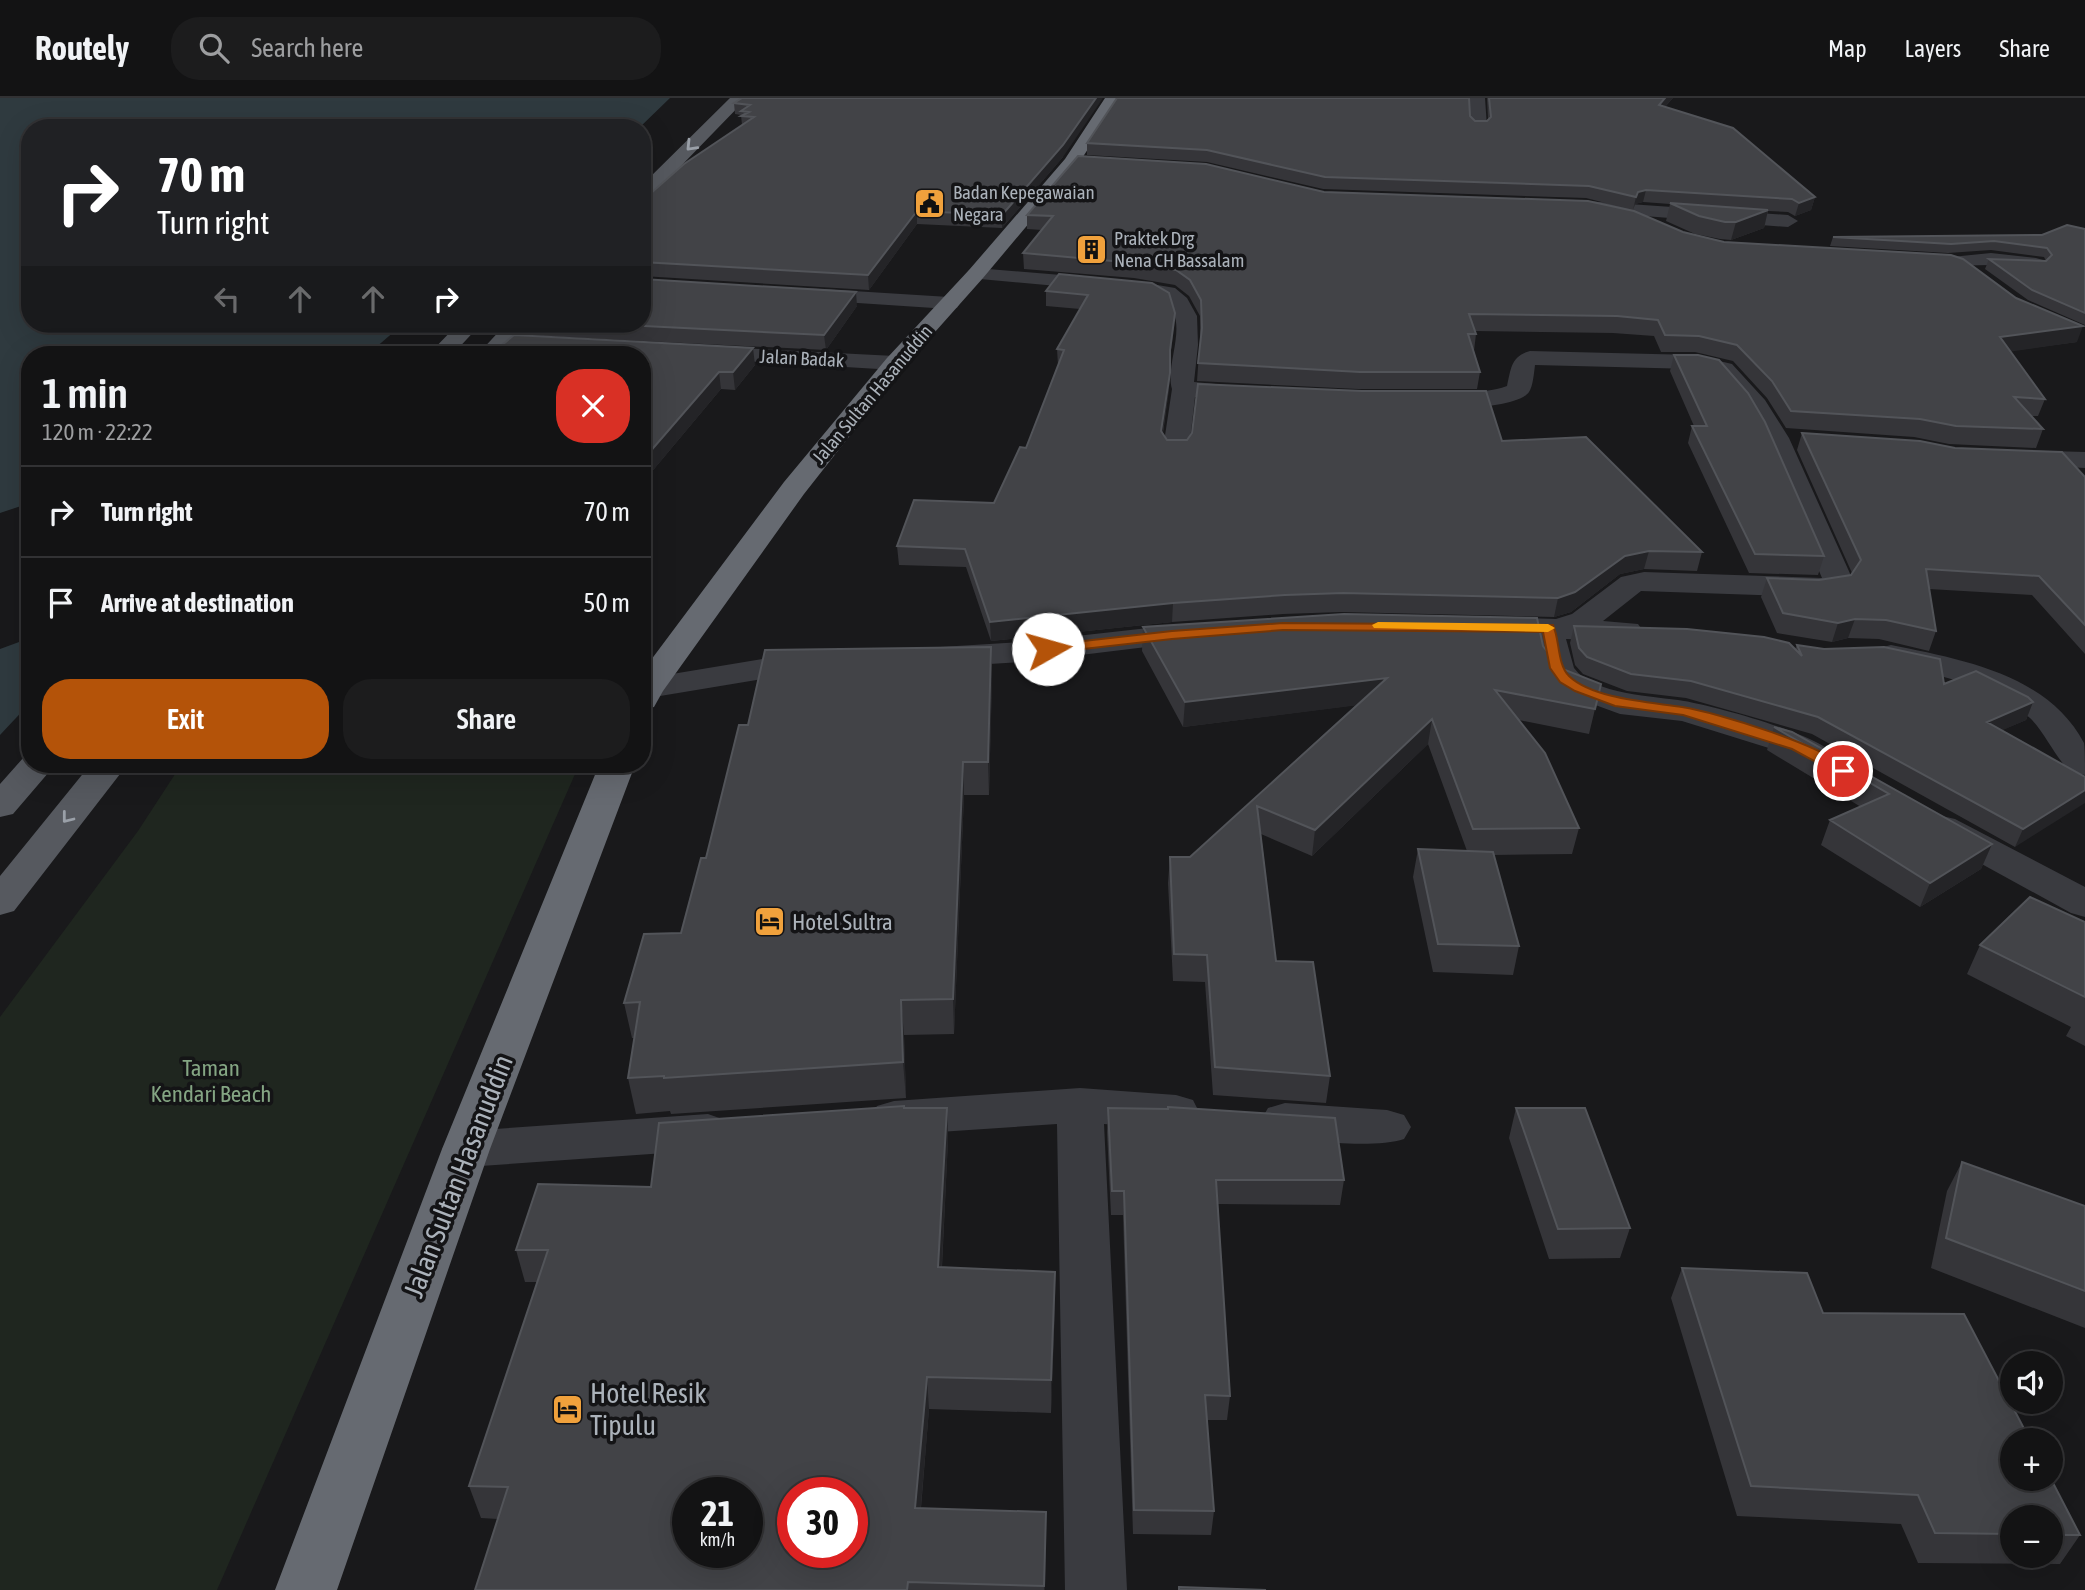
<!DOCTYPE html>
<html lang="en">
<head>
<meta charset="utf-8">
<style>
	:root { --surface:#131314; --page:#1c1c1d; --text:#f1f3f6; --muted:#9d9ea0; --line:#323234; --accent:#b45309 }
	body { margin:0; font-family:"Asap Condensed",sans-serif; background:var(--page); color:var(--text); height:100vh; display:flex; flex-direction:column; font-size:26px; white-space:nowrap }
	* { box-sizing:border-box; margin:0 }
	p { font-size:23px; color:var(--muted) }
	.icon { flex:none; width:38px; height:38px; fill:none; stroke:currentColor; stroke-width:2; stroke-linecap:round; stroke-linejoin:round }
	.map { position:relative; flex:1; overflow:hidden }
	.panel { position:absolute; left:21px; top:248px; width:630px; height:427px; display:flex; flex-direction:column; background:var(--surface); border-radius:28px; box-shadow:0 7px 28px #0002,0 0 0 2px var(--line) }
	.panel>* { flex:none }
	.guide { position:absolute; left:21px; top:21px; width:630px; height:214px; border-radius:28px; box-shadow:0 7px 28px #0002,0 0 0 2px var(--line); background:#202124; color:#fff; overflow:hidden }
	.buttons { position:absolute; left:2000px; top:1253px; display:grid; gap:14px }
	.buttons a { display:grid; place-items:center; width:63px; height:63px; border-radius:50%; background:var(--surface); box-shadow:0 7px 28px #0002,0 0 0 2px var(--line); font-size:35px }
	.speed { position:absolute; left:672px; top:1379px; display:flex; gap:14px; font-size:35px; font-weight:700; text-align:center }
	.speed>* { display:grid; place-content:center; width:91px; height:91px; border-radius:50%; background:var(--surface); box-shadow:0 7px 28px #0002,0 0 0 2px var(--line); line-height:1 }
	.speed small { font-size:18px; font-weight:400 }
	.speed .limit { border:10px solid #d22; background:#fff; color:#111 }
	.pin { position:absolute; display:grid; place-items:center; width:60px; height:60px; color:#fff; margin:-30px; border:4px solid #fff; border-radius:50%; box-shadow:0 2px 7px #0007 }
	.me { position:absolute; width:77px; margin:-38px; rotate:83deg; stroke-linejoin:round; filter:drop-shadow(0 0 5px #0008) }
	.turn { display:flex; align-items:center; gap:24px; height:147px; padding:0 21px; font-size:32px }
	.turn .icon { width:91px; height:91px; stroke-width:2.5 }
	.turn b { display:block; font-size:49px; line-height:60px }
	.lanes { display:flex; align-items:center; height:66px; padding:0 21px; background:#0003; justify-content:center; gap:35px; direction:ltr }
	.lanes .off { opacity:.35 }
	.round { display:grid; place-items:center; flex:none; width:74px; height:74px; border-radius:28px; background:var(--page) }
	.overview { display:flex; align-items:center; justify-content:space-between; height:119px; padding:0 21px }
	h1 { font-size:42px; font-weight:600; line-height:52px }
	.action { display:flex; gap:14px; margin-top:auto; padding:14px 21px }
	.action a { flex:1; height:80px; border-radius:28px; background:var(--accent); color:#fff; font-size:28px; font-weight:600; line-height:80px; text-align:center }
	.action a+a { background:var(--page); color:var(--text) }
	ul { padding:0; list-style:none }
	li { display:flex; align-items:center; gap:21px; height:91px; padding:0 21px; border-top:2px solid var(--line) }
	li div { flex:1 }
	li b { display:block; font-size:26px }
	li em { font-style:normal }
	header { display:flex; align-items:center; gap:42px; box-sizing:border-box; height:98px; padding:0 35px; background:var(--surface); border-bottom:2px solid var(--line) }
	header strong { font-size:33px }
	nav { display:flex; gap:38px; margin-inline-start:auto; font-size:24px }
	.search { width:490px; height:63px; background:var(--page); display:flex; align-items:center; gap:18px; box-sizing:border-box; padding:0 24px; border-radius:28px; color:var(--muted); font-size:26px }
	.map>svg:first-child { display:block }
</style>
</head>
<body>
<header>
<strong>Routely</strong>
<div class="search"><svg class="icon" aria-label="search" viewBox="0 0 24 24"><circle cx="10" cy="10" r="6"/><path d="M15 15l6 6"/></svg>Search here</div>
<nav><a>Map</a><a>Layers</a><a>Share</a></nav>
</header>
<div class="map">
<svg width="2085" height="1492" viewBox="0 0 2085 1492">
	<rect width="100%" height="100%" fill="#19191b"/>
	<path fill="#1f261f" d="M181,667H579L217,1492H0V919L138,733Z"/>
	<path fill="#2f3a3f" d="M0,0H670L639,30H30V226H403L367,257H30V405L0,415Z
		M30,540V605L0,637V551Z"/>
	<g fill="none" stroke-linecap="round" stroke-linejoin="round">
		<path fill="#3a3b40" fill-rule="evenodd" d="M1469,0H1485L1487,29L1485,32H1473L1471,29Z
			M1586,103L1788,117L1798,123L1788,129L1579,113L1577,109Z
			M1991,155L2036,160L2043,162L2046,166L2043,170L2036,172L1991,167L1941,168L1938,164L1941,160Z
			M976,170L1134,183L1175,190L1187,200L1197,218L1198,247L1194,284L1248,289L1257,291L1260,296L1257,301L1248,303L1195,299L1189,351L1185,357L1176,359L1167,357L1163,351L1172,291C1164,265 1193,219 1161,201C1154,197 1142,197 1134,195L969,180L966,176L969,172Z
			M805,190L949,199L957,200L960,205L957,210L949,211L797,201L794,196L797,191Z
			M701,248L895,258L903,260L907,265L903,270L895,272L693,260L689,255L693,250Z
			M1530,253L1694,257L1732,266L1765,302L1789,340L1852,480L1844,493L1813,499L1641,493L1603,523L1638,526L1643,533L1638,540L1627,543L1566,541L1574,570C1593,597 1655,598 1684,603C1715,608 1822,637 1838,660L1833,668L1820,671L1807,668L1785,655L1682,623L1620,616L1568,597L1552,588L1540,570L1534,540L1477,536L1472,529L1477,522L1488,519L1556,521L1572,516L1621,479L1644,474L1822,480L1763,340L1746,310L1716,276L1694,271L1535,267C1534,275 1533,288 1529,294C1517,311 1444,312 1425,307L1422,302L1425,297C1452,290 1480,298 1507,288C1511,271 1511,258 1530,253Z
			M2015,352L2085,354V370L2006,366L2002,360L2006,354Z
			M1193,525L1204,528L1209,535L1204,542L1023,564L940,569L928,566L924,559L928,552L940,549L1023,544Z
			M1891,547C1960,561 2048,576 2084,645C2085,652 2085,668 2085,677L2072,674L2065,668C2052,653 2044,634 2030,620C1991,584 1929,576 1879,564L1875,557L1879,550Z
			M813,557L825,560L829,567L825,574L774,579L642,601V581L774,559Z
			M1942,718L1955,721L2085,789V819L2071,815L1929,737L1923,729L1929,721Z
			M1080,990L1176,997L1193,1002L1199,1014L1193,1026L1176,1031L1104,1026L1127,1492H1065L1057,1026L894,1037L877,1032L870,1020L877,1008L894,1003Z
			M1285,1005L1387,1012L1404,1017L1411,1029L1404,1041C1374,1051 1299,1044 1268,1034L1261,1022L1268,1010Z
			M708,1016L725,1022L732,1034L725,1046L708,1052L466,1069L449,1064L442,1051L449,1038L466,1033Z"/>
		<path fill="#56595f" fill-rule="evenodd" d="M730,0H747L648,102L642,103V87Z
			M458,226H481L452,257H428Z
			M506,226H529L501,257H477Z
			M30,658V667H55L13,716L0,719V686L24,659Z
			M90,667H127L14,813L0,817V778Z"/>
		<path fill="#666a71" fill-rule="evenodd" d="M1105,0H1121L1077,68L983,180L903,270L804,396L663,593L654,609L642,612V574L784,384L887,260L969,172L1065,61Z
			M599,667H635L490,1051L337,1492H275L442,1051Z"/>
	</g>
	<path fill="#353539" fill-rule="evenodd" d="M742,0L1063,59L1002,130L917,126L869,192L642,178V103L742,27L741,17L735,16L734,5Z
		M1487,0H1673L1665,9L1815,99L1811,112L1795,118L1788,114L1768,113L1764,130L1731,142L1720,141L1695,136L1666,123L1670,106L1643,104L1635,106L1633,112L1586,100L1323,91L1207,64L1087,57V45L1470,18L1475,23H1487L1488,21Z
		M1324,94L1683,134L1724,144L2016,200L2077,244L2010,253L2045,301L2038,318H2031L2043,331L2036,350L1949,346L1914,339L1786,330L1767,300L1733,263L1695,254H1661L1654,238L1613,235L1475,233L1476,236L1474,253L1480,274L1477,291H1358L1197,283L1200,241V218L1189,198L1175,187L1134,180L1024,171L1023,155L1042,132L1027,131V117Z
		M2085,131V227L2028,202L1985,171L1989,161L2046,163L2044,159L1991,152L1948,155L1830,148L1833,139L2042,137Z
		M1059,176L1175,215L1170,261L1169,291L1163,335L1167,342L1502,343L1702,454L1697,473L1644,471L1620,476L1571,514L1554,519L1341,514L1283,516L1172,524L991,543L966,469L899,467L897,448L994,405L1026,350L1058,267L1057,251L1080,211L1046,208V193Z
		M857,208L826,252L523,237L521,226H642Z
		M642,257L755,267L735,292L721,291L644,383H642Z
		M1674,257L1824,458L1818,477L1749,475L1688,345L1692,328H1694L1670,273Z
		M1802,335L2085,379V556L2032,497L1929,491L1936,533L1929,553L1879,541L1848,540L1832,544L1777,535L1761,499L1767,480L1819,482L1851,477L1852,475L1797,352Z
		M1574,528L1795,551L1797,547L1944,586L2033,604L2026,622L2002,632L2085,679L2015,749L1812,636L1686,600L1627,593L1583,576L1575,567L1570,545Z
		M1143,529L1543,548L1560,570L1601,586L1589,636L1519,622L1579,730L1572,756L1493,757L1519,848L1513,877L1433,874L1413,779L1418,751L1467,753L1428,646L1312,758L1261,736L1276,863L1330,978L1326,1005L1213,997L1205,884L1173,883L1168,785L1170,759H1190L1356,607L1183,629L1142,553Z
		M991,549L992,580L989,697H964L954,936L904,937L906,1000L671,1016L670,1013L636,1016L628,980L635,940H632L624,905L681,835L748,627Z
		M1774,629L1992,746L1981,771L1920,809L1821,747L1830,722L1861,709L1767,652Z
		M2085,824V948L2066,938L2071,929L1967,876L1980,847Z
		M905,1010H947L948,1042L942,1169L1055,1206L1051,1315L929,1311L921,1410L1046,1414L1045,1492H475L498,1421L481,1420L469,1388L537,1184H525L516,1152L651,1089Z
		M1108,1010L1344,1082L1340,1107L1218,1106L1230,1298L1227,1322H1207L1214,1413L1211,1437L1133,1436L1123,1117H1111L1107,1034Z
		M1516,1010L1630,1130L1620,1160L1549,1161L1509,1040Z
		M1962,1064L2085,1108V1230L1931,1170L1947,1093Z
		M1682,1170L1823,1215L2080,1437L2060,1466L1918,1465L1901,1426L1737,1418L1671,1200ZM2012,1419H2051V1458H2012Z"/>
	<path fill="#242427" d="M1096,0H1103L1063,59L1002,130V117Z
		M1665,0H1673L1656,18L1659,7Z
		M1646,92L1643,104L1635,106L1633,112L1636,99L1638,94Z
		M1815,99L1811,112L1795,118L1799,105Z
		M1768,112L1764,130L1731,142L1736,124Z
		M917,113V126L869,192L868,177Z
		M856,194L857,208L826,252L824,237Z
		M1175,215L1174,231L1169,268L1170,252Z
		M2083,228L2077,244L1994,256L2000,239Z
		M753,250L755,267L735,292L733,274Z
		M719,274L721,291L644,383L642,363Z
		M1170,275L1169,291L1160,351L1161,333Z
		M1649,453L1644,471L1620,476L1571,514L1554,519L1558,500L1625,458Z
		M1173,505L1172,524L991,543L990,524Z
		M1855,521L1848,540L1832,544L1838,525Z
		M991,549L992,580L989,697L988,664Z
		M1387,580L1383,604L1183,629L1185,604Z
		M2033,604L2026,622L1980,642L1987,624Z
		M1432,621L1428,646L1312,758L1315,732Z
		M963,664L964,697L954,936L953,901Z
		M2085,692V705L2015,749L2023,731Z
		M1992,746L1981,771L1920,809L1930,785Z
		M901,902L904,937L906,1000L903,964Z
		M947,1010L948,1042L940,1202L938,1169Z
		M1055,1174V1206L1051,1315V1282Z
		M927,1279L929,1311L918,1442L915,1410Z
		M1046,1414V1446L1045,1492H1044Z"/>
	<path fill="#424347" stroke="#525459" stroke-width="2" fill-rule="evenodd" d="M742,0H1096L1063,47L1002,117L917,113L868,177L642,164V103L684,66L754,19L741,18L749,14L741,13L750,7L734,5Z
		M1117,0H1469L1470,18L1475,23H1487L1491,19L1489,0H1665L1659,7L1733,30L1815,99L1799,105L1792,101L1646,92L1638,94L1636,99L1589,88L1325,79L1207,52L1087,45Z
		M1078,58L1206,66L1324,94L1588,103L1634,113L1683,134L1724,144L1951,157L1963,161L2016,200L2083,228L2000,239L2045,301L2014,299L2043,331L1956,328L1920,321L1791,313L1772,283L1737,247L1699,238L1665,237L1658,222L1617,218L1469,216L1476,236H1468L1480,274H1360L1198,265L1202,230L1201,202L1190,182L1176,172L1135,165L1023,155L1053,118L1027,117Z
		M1670,105L1768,112L1736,124H1725L1699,118Z
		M2067,127L2085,131V215L2032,192L1989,161L2046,163L2052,157L2047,150L1994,143L1951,146L1833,139L2042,137Z
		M1059,176L1152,185L1169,195L1175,215L1170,252V275L1161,333L1167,342H1187L1192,335L1198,286L1362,293H1486L1502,343L1586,339L1702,454L1649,453L1625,458L1575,494L1558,500L1343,495L1285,497L1173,505L990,524L965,451L897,448L914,402L994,405L1020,349L1026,350L1064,252L1057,251L1088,197L1046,193Z
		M642,181L856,194L824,237L604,226H642Z
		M514,237L753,250L733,274H719L642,363V257H490Z
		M1674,257H1698L1719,262L1748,295L1765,324L1824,458L1755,456L1692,328H1707Z
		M1802,335L1920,343L1955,350L2062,354L2085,379V527L2039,478L1926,471L1936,533L1886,522L1855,521L1838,525L1783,515L1767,480L1819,482L1851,477L1861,462Z
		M1344,516L1537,520L1543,548L1560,570L1601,586L1595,611L1495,592L1545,655L1579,730L1473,731L1432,621L1315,732L1257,708L1276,863L1313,864L1330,978L1215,969L1207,857L1174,856L1170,759H1190L1387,580L1185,604L1143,529Z
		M1574,528L1687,531L1764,539L1789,545L1802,558L1797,547L1824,551L1884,549L1940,561L1944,586L1976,573L2028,599L2033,604L1987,624L2085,679V692L2023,731L1818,619L1691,583L1631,576L1587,559L1579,550Z
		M991,549L988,664H963L953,901L901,902L903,964L664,980V978L628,980L640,904L624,905L644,836L681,835L701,760H706L739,627H748L765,552Z
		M1774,629L1792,634L1992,746L1930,785L1830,722L1889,696Z
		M1418,751L1493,754L1519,848L1438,846Z
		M2030,799L2085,824V899L1980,847Z
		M904,1008V1010H947L938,1169L1055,1174L1051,1282L927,1279L915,1410L1046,1414L1044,1488L908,1484L907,1492H475L508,1389L469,1388L548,1152H516L538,1086L651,1089L659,1025ZM688,1395H747V1454H688ZM793,1395H852V1454H793Z
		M1168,1009L1335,1020L1344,1082H1216L1230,1298L1205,1297L1214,1413L1134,1412L1124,1093H1112L1108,1010L1168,1011Z
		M1516,1010H1585L1630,1130L1558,1131Z
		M1962,1064L2085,1108V1193L1946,1140Z
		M1682,1170L1807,1175L1823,1215L1964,1216L2030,1342H2012V1381H2051L2080,1437H2051V1419H2012V1436L1935,1435L1918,1397L1751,1388Z
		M1179,1489L1266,1492H1179Z"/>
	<defs><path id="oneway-chevron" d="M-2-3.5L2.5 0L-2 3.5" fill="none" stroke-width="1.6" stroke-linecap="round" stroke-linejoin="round" transform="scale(1.75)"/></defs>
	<g stroke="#9aa0a8">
		<use href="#oneway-chevron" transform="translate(691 48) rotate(134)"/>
		<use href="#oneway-chevron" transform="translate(67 720) rotate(128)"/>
	</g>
	<path fill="#b45309" stroke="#753606" stroke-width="2" d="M1283,525L1553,527C1560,542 1557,566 1569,578C1593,601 1650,604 1682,609C1716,614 1829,649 1850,673L1848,676H1838L1792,651L1683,617L1615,608L1575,593L1560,584L1550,570L1543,534L1283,532L1172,541L1048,555L1042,551L1048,547L1172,533Z"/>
	<path fill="#f59e0b" d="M1378,524L1548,526L1555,530L1548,534L1374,530L1372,527Z"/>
	<defs>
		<symbol id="civic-square" viewBox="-11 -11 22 22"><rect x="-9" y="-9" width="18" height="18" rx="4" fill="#f0a13c" stroke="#141416"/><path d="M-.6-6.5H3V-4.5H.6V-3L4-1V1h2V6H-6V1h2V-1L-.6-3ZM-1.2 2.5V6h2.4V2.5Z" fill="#111"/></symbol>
		<symbol id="building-square" viewBox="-11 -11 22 22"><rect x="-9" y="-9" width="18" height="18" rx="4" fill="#f0a13c" stroke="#141416"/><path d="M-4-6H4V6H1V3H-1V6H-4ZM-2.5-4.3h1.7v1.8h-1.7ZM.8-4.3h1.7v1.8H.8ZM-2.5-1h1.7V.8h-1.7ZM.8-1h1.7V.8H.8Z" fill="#111"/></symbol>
		<symbol id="hotel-square" viewBox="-11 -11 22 22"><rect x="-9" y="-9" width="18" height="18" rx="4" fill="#f0a13c" stroke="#141416"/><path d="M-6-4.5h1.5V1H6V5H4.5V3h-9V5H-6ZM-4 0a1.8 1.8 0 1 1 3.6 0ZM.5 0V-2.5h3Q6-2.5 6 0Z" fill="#111"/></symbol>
	</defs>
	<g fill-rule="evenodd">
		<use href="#civic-square" x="912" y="88" width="35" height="35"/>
		<use href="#building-square" x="1074" y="134" width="35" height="35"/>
		<use href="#hotel-square" x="752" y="806" width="35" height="35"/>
		<use href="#hotel-square" x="550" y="1294" width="35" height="35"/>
	</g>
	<g text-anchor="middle" stroke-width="7" stroke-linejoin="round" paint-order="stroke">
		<g font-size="19" fill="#abb2ba" stroke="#141416" text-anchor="start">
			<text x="953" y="101">Badan Kepegawaian<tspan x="953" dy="22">Negara</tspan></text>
			<text x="1114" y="147">Praktek Drg<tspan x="1114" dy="22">Nena CH Bassalam</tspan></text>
		</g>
		<g font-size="19" fill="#abb2ba" stroke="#141416">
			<text transform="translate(802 260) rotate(3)" y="7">Jalan Badak</text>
			<text transform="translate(872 296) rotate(-50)" y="7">Jalan Sultan Hasanuddin</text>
		</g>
		<g font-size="23" fill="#abb2ba" stroke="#141416" text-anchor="start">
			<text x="792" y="832">Hotel Sultra</text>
		</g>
		<g font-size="23" fill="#84a583" stroke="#141416">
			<text x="211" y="978">Taman<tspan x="211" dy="26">Kendari Beach</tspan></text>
		</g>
		<g font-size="28" fill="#abb2ba" stroke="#141416">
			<text transform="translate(458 1078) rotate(-69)" y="10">Jalan Sultan Hasanuddin</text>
		</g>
		<g font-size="28" fill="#abb2ba" stroke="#141416" text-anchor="start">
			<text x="590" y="1305">Hotel Resik<tspan x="590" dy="32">Tipulu</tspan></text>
		</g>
	</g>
</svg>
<div class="buttons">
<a><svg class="icon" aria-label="sound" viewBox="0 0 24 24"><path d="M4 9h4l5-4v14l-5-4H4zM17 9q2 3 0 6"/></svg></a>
<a>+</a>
<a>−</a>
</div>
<div class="speed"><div>21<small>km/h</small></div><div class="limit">30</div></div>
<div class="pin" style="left:1843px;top:673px;background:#d93025"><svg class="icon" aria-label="arrive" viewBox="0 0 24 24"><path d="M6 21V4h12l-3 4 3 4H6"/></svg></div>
<svg class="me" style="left:1048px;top:551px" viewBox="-20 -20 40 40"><circle r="19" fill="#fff"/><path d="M0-13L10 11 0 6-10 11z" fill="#b45309"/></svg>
<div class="guide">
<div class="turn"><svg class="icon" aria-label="right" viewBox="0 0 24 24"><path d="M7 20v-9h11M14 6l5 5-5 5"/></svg><div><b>70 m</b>Turn right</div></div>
<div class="lanes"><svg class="icon off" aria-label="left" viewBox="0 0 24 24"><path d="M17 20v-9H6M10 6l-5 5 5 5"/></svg><svg class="icon off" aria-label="ahead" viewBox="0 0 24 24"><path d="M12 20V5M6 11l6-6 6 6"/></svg><svg class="icon off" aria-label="ahead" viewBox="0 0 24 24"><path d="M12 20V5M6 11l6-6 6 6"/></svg><svg class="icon" aria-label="right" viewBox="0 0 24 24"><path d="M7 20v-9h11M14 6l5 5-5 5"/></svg></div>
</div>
<section class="panel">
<div class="overview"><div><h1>1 min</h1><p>120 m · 22:22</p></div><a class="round" style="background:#d93025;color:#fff"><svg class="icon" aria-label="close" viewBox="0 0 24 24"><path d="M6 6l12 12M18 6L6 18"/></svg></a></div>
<ul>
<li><svg class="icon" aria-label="right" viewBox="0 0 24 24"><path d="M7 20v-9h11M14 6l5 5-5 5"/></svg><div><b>Turn right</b></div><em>70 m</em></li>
<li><svg class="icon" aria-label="arrive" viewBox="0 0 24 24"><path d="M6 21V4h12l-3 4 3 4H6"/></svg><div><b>Arrive at destination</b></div><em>50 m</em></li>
</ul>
<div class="action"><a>Exit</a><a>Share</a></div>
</section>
</div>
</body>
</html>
